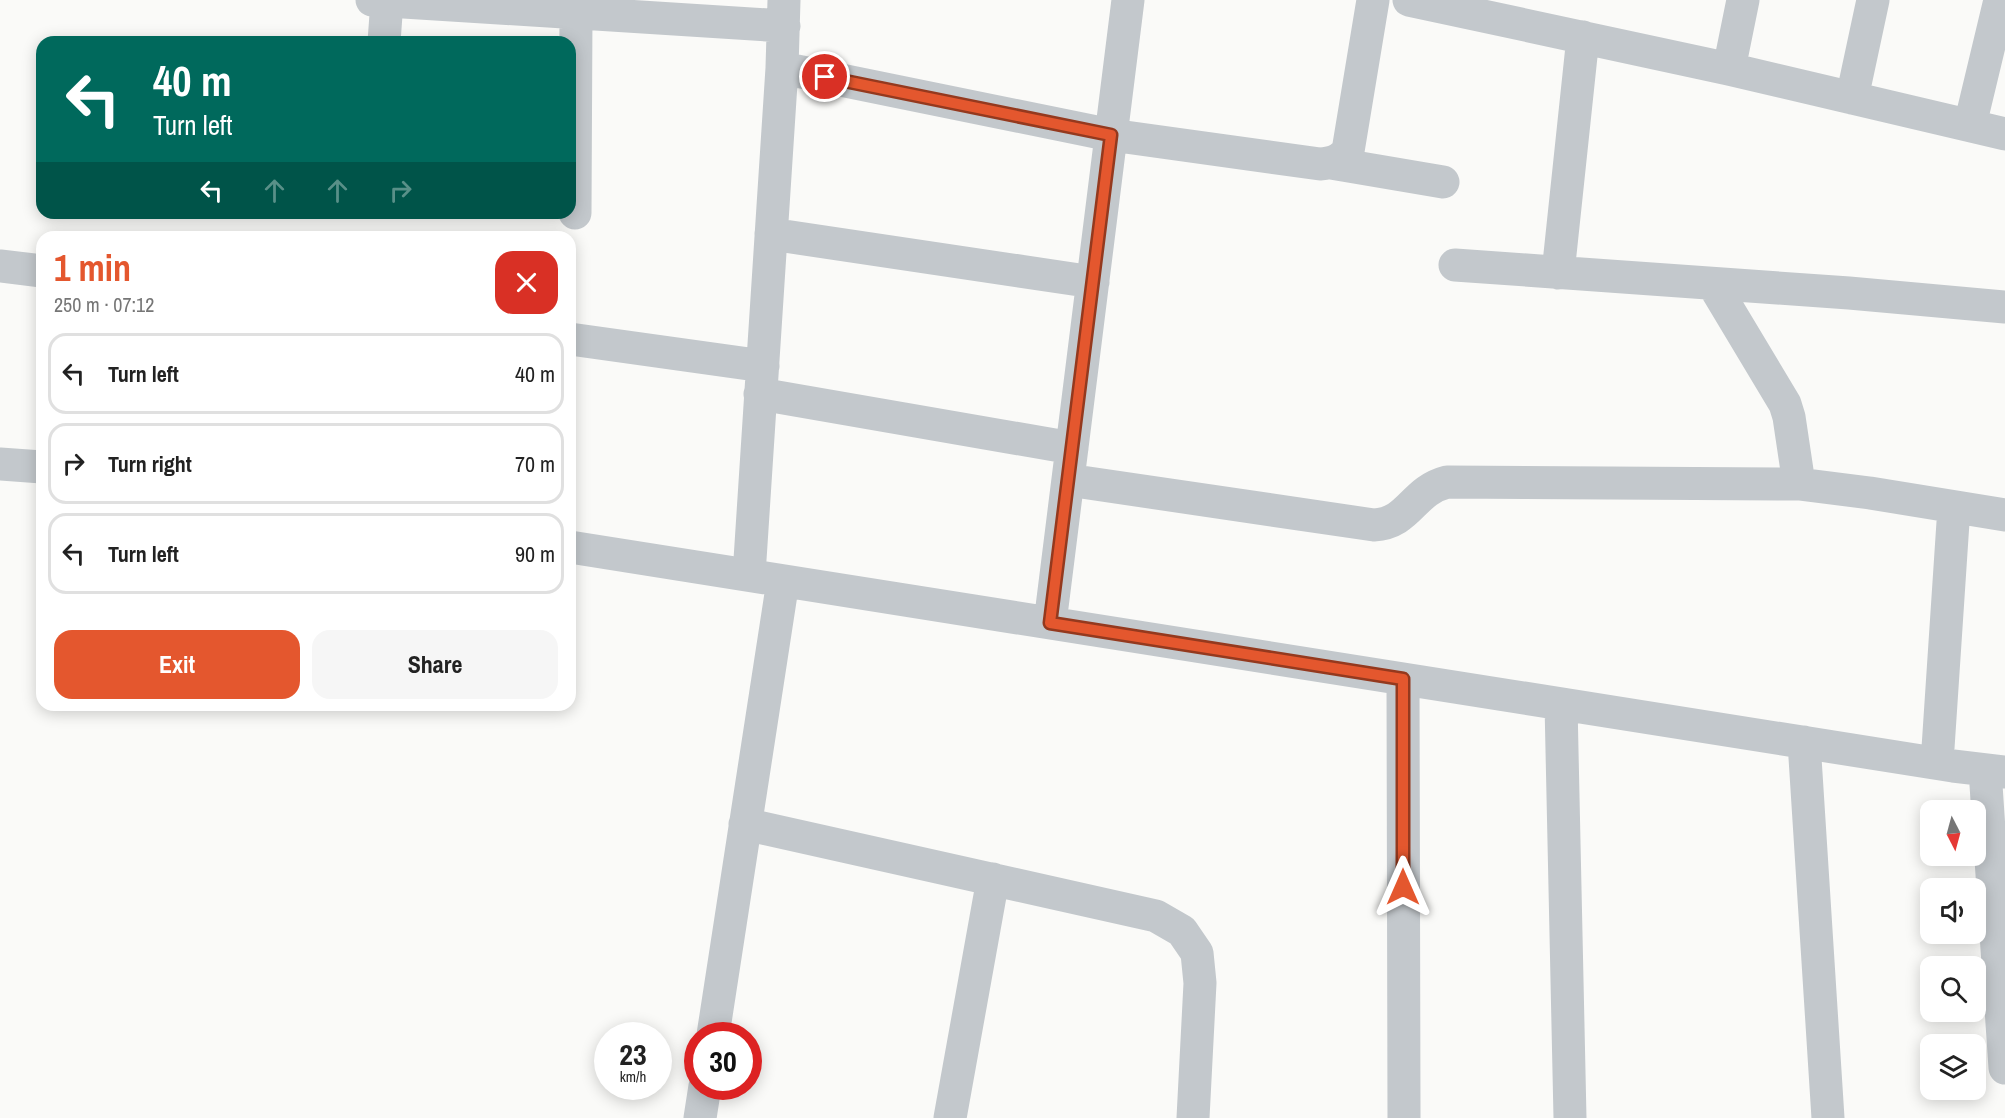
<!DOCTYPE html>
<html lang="en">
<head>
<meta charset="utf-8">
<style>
	:root { --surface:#fff; --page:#f6f6f6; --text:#222; --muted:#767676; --line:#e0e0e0; --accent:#e4572e }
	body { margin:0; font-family:"Archivo Narrow",sans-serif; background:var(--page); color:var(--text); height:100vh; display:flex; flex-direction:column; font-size:22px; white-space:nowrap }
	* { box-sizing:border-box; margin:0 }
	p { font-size:20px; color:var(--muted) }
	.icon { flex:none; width:33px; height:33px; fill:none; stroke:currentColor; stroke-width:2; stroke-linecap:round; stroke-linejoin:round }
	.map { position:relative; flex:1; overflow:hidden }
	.side { position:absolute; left:36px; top:231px; width:540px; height:480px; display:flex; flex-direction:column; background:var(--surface); border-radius:18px; box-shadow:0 3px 15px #0003 }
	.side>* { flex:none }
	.hud { position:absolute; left:36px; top:36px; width:540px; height:183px; border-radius:18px; box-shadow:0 3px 15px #0003; background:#00695c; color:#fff; overflow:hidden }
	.needle { width:39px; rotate:174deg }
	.buttons { position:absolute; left:1920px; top:800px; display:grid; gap:12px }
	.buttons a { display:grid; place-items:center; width:66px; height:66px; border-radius:12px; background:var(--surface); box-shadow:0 3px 15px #0003; font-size:30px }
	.speed { position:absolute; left:594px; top:1022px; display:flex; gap:12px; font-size:30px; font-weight:700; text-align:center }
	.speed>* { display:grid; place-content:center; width:78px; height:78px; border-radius:50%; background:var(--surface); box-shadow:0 3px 15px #0003; line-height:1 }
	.speed small { font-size:15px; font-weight:400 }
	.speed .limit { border:9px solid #d22; background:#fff; color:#111 }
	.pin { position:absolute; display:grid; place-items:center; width:51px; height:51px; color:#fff; margin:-26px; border:3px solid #fff; border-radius:50%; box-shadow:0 2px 6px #0007 }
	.me { position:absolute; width:66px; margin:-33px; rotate:0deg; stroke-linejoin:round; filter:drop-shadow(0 0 4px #0008) }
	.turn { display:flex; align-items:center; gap:21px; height:126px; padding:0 18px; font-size:27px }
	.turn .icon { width:78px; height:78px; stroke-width:2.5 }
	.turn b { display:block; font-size:42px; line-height:51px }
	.lanes { display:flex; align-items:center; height:57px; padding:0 18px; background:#0003; justify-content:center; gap:30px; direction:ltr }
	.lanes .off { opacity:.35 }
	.round { display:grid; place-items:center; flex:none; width:63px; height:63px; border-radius:18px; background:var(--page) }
	.head { display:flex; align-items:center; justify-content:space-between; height:102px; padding:0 18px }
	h1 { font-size:36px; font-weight:700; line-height:45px; color:var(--accent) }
	.cta { display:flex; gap:12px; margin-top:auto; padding:12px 18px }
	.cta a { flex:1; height:69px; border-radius:18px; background:var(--accent); color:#fff; font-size:24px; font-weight:700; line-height:69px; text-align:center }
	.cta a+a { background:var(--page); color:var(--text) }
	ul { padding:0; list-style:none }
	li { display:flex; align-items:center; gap:18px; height:81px; margin:0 12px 9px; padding:0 6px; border:3px solid var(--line); border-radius:18px }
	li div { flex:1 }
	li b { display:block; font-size:22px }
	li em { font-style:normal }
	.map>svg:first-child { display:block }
</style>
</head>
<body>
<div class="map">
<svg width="2005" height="1118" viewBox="0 0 2005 1118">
	<rect width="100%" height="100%" fill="#fafaf8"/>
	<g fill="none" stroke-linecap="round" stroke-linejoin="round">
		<path stroke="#c3c8cc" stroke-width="33" d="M372,0L784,26
			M1409,0L1729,69L2005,134
			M384,42L387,1
			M782,68L1111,135L1320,164C1333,163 1339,161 1348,151L1373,0
			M1729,69L1743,0
			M1852,98L1873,0
			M1970,125L2000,0
			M1331,163L1443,182
			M575,213L576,13
			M771,234L1093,282
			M1455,265L1849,293L2005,307
			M0,266L42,271
			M1558,273L1583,37
			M1713,284L1785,404L1789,417L1799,484
			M570,339L763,366
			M760,394L1072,448
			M0,464L42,467
			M1068,480L1374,525C1410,523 1412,491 1447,482L1799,484L1870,493L2005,515
			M570,547L1953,766L2005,772
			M749,575L782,68L784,0
			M1050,623L1128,0
			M1403,679L1404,1118
			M1561,704L1570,1118
			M1804,742L1828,1118
			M1937,763L1954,507
			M1985,770L2005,1068
			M745,824L1156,916L1182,931L1197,953L1200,983L1193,1118
			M713,1035L783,581
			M700,1118L705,1086
			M950,1118L993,879"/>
	</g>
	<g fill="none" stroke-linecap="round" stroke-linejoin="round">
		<defs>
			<path id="route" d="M825,77L1111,135L1050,623L1403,679V887"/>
		</defs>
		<use href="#route" stroke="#94391e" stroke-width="15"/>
		<use href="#route" stroke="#e4572e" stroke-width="10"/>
	</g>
</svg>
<div class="buttons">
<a><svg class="needle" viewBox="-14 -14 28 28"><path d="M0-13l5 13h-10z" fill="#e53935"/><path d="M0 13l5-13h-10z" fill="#767676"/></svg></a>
<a><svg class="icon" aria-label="sound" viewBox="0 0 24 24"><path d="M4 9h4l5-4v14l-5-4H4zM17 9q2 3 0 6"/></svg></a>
<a><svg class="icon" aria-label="search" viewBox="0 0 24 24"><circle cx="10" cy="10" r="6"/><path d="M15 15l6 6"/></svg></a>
<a><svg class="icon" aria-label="layers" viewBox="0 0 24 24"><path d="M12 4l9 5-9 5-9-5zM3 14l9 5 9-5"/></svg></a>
</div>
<div class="speed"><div>23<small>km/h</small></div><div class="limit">30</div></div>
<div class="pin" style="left:825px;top:77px;background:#d93025"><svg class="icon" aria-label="arrive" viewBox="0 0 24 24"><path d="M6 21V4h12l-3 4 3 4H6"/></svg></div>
<svg class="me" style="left:1403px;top:887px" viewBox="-20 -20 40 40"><path d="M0-17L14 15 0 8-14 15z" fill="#e4572e" stroke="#fff" stroke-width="4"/></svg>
<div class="hud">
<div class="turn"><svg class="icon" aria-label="left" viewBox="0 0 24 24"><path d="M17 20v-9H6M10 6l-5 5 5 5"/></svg><div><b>40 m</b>Turn left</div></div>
<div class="lanes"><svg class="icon" aria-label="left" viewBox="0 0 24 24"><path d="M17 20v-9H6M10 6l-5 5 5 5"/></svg><svg class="icon off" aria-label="ahead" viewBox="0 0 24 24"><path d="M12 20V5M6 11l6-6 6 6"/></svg><svg class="icon off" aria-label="ahead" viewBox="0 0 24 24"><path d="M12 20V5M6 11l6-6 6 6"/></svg><svg class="icon off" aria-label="right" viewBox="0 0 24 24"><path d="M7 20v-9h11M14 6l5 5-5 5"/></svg></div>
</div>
<section class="side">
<div class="head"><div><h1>1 min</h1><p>250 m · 07:12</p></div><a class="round" style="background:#d93025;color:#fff"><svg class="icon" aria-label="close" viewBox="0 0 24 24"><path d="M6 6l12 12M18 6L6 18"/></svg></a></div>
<ul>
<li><svg class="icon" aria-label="left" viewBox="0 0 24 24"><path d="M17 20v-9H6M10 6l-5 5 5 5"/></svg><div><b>Turn left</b></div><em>40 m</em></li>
<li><svg class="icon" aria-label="right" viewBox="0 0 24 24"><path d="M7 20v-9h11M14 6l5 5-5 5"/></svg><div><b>Turn right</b></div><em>70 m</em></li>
<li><svg class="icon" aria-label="left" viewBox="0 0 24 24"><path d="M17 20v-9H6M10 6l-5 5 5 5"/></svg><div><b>Turn left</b></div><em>90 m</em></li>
</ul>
<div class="cta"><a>Exit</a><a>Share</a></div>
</section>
</div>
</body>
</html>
